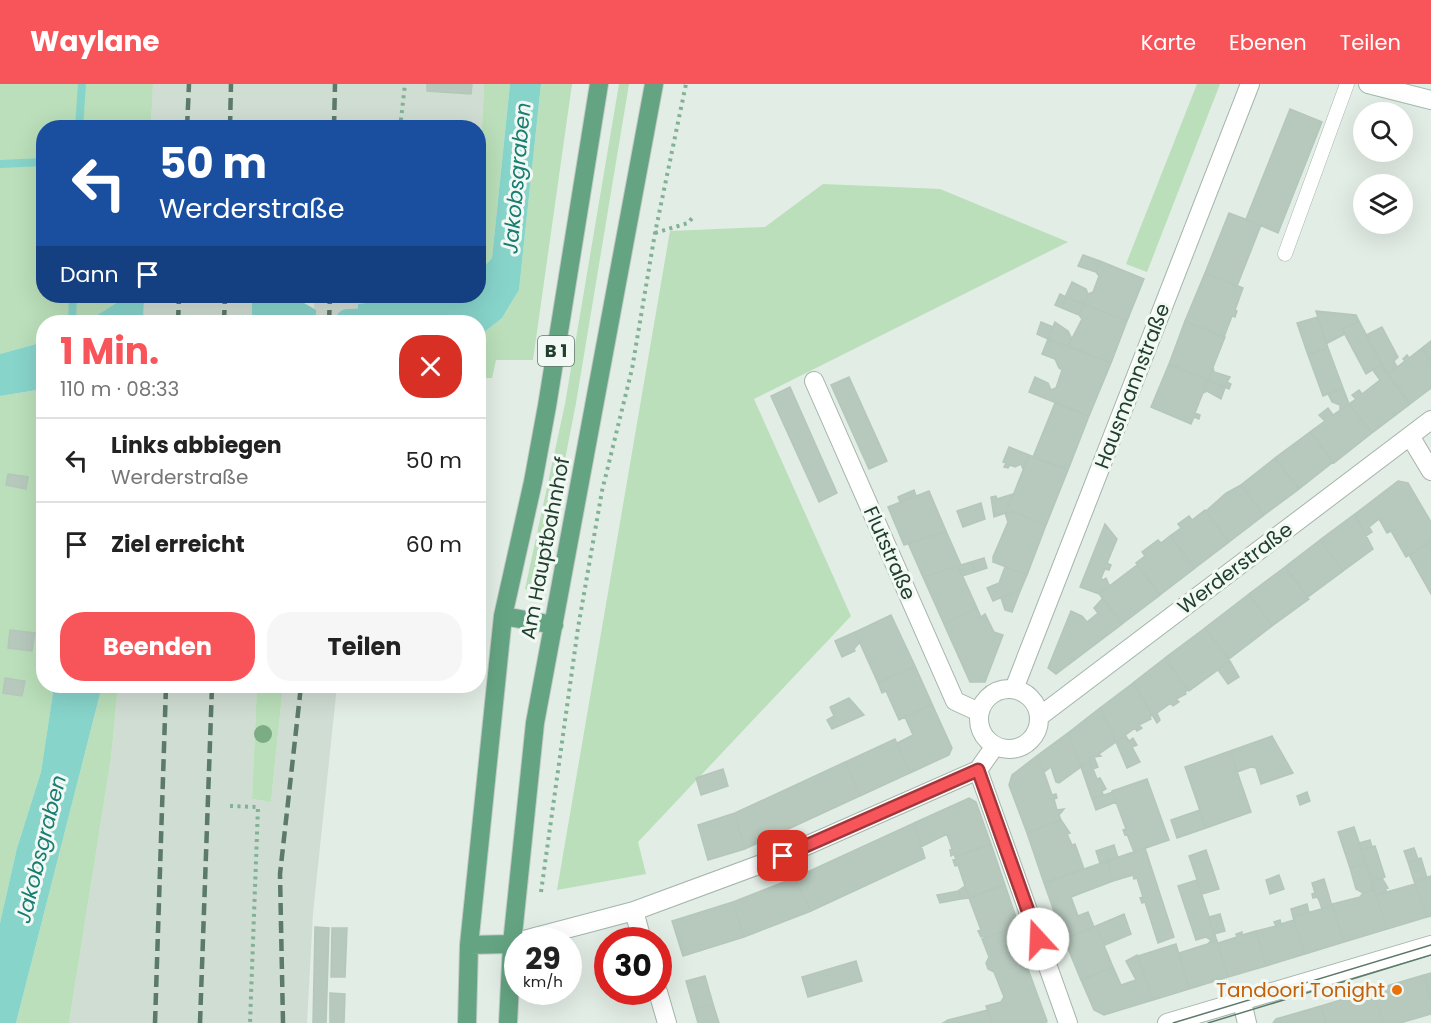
<!DOCTYPE html>
<html lang="de">
<head>
<meta charset="utf-8">
<style>
	:root { --surface:#fff; --page:#f6f6f6; --text:#222; --muted:#767676; --line:#e0e0e0; --accent:#f8555a }
	body { margin:0; font-family:Poppins,sans-serif; background:var(--page); color:var(--text); height:100vh; display:flex; flex-direction:column; font-size:22px; white-space:nowrap }
	* { box-sizing:border-box; margin:0 }
	p { font-size:20px; color:var(--muted) }
	.icon { flex:none; width:33px; height:33px; fill:none; stroke:currentColor; stroke-width:2; stroke-linecap:round; stroke-linejoin:round }
	.map { position:relative; flex:1; overflow:hidden }
	.panel { position:absolute; left:36px; top:231px; width:450px; height:378px; display:flex; flex-direction:column; background:var(--surface); border-radius:24px; box-shadow:0 6px 24px #0002 }
	.panel>* { flex:none }
	.banner { position:absolute; left:36px; top:36px; width:450px; height:183px; border-radius:24px; box-shadow:0 6px 24px #0002; background:#1a4fa0; color:#fff; overflow:hidden }
	.buttons { position:absolute; left:1353px; top:18px; display:grid; gap:12px }
	.buttons a { display:grid; place-items:center; width:60px; height:60px; border-radius:50%; background:var(--surface); box-shadow:0 6px 24px #0002; font-size:30px }
	.speed { position:absolute; left:504px; top:843px; display:flex; gap:12px; font-size:30px; font-weight:700; text-align:center }
	.speed>* { display:grid; place-content:center; width:78px; height:78px; border-radius:50%; background:var(--surface); box-shadow:0 6px 24px #0002; line-height:1 }
	.speed small { font-size:15px; font-weight:400 }
	.speed .limit { border:9px solid #d22; background:#fff; color:#111 }
	.pin { position:absolute; display:grid; place-items:center; width:51px; height:51px; color:#fff; margin:-26px; border-radius:12px; box-shadow:0 3px 9px #0006 }
	.me { position:absolute; width:66px; margin:-33px; rotate:340deg; stroke-linejoin:round; filter:drop-shadow(0 0 4px #0008) }
	.turn { display:flex; align-items:center; gap:21px; height:126px; padding:0 24px; font-size:27px }
	.turn .icon { width:78px; height:78px; stroke-width:2.5 }
	.turn b { display:block; font-size:42px; line-height:51px }
	.then { display:flex; align-items:center; height:57px; padding:0 24px; background:#0003; gap:12px; font-size:22px }
	.round { display:grid; place-items:center; flex:none; width:63px; height:63px; border-radius:24px; background:var(--page) }
	.overview { display:flex; align-items:center; justify-content:space-between; height:102px; padding:0 24px }
	h1 { font-size:36px; font-weight:700; line-height:45px; color:var(--accent) }
	.button { display:flex; gap:12px; margin-top:auto; padding:12px 24px }
	.button a { flex:1; height:69px; border-radius:24px; background:var(--accent); color:#fff; font-size:24px; font-weight:700; line-height:69px; text-align:center }
	.button a+a { background:var(--page); color:var(--text) }
	ul { padding:0; list-style:none }
	li { display:flex; align-items:center; gap:18px; height:84px; padding:0 24px; border-top:2px solid var(--line) }
	li div { flex:1 }
	li b { display:block; font-size:22px }
	li em { font-style:normal }
	header { display:flex; align-items:center; gap:36px; box-sizing:border-box; height:84px; padding:0 30px; background:var(--accent); color:#fff }
	header strong { font-size:28px }
	nav { display:flex; gap:33px; margin-inline-start:auto; font-size:21px }
	.map>svg:first-child { display:block }
</style>
</head>
<body>
<header>
<strong>Waylane</strong>
<nav><a>Karte</a><a>Ebenen</a><a>Teilen</a></nav>
</header>
<div class="map">
<svg width="1431" height="939" viewBox="0 0 1431 939">
	<rect width="100%" height="100%" fill="#e2ede5"/>
	<path fill="#d0ddd3" d="M153,0H484L479,109L478,44H151Z
		M144,212H254L252,238H143Z
		M313,212H409V214L358,220L357,238H316Z
		M118,602H257L252,715L271,718L283,602H337L313,829L307,939H69L111,674Z"/>
	<path fill="#badfba" d="M0,0H153L151,43L44,44V212H144V215L118,218L86,238H44L43,258L0,270Z
		M484,0H510L492,174L479,188V109Z
		M541,0H572L533,276H496L492,294H479L478,252L502,234L519,206Z
		M619,0H629L576,319L539,509L525,505L565,320Z
		M1197,0H1220L1147,188L1126,180Z
		M823,100L940,105L1068,158L754,315L851,532L638,758L646,790L557,806L670,147L765,143Z
		M43,305L44,602H54L41,688L17,764L0,839V312Z
		M102,602H118L111,674L69,939H16Z
		M257,602H283L271,718L252,715Z"/>
	<path fill="#87d4cb" d="M510,0H541L519,206L502,234L479,252L478,238H357L358,220L418,212H478L479,188L492,174Z
		M269,212H292L316,226V238H252V218Z
		M144,215L143,238H86L118,218Z
		M43,258V305L0,312V270Z
		M54,602H102L16,939H0V839L17,764L41,688Z"/>
	<g fill="none" stroke-linecap="round" stroke-linejoin="round">
		<path stroke="#87d4cb" stroke-width="8" d="M79,44L82,0
			M0,80L44,78
			M72,238L73,212"/>
		<path stroke="#87d4cb" stroke-width="26" d="M348,238L392,237"/>
	</g>
	<path fill="#b7c8bd" stroke="#b4c7ba" stroke-width="1.5" d="M427,0H472L471,10L427,7Z
		M1290,25L1322,38L1278,149L1246,135Z
		M1229,129L1261,141L1237,202L1205,189Z
		M1083,171L1100,177L1096,188L1078,182Z
		M1100,177L1144,195L1127,237L1084,220L1088,210L1093,208L1099,192L1096,188Z
		M1205,189L1243,204L1235,226L1237,227L1235,233L1232,232L1224,253L1185,237Z
		M1072,198L1086,205L1088,210L1084,220L1065,213Z
		M1060,210L1066,213L1062,224L1055,221Z
		M1066,213L1084,220L1079,231L1062,224Z
		M1084,220L1127,237L1111,279L1068,262L1082,235L1079,231Z
		M1316,227L1356,231L1359,237L1342,245L1345,250L1326,260Z
		M1318,233L1328,264L1308,271L1297,239Z
		M1185,237L1225,253L1208,296L1169,280Z
		M1359,237L1382,280L1366,290L1342,245Z
		M1041,238L1053,243L1048,255L1037,250Z
		M1055,238L1068,247L1071,253L1068,262L1048,255Z
		M1382,243L1398,273L1394,277L1397,283L1387,291L1366,251Z
		M1048,255L1111,279L1089,332L1029,308L1035,293L1048,299L1051,306L1056,304L1062,286L1059,284L1055,275L1042,270Z
		M1431,257V277L1422,264Z
		M1328,264L1343,304L1323,312L1308,271Z
		M1422,264L1431,277V304L1410,320L1387,291L1405,277L1403,275L1407,271L1409,274Z
		M1169,280L1208,296L1195,329L1200,331L1199,335L1194,333L1191,340L1151,323Z
		M1382,280L1410,320L1372,349L1349,320L1356,315L1352,311L1359,306L1362,310L1380,296L1372,285Z
		M1213,283L1214,288L1230,293L1227,298L1231,300L1229,305L1208,296Z
		M849,293L887,377L869,385L831,301Z
		M1208,296L1225,304L1221,315L1207,307L1203,309Z
		M790,303L837,409L819,418L771,312Z
		M1343,304L1349,320L1340,326V321L1332,318L1328,310Z
		M1055,319L1089,332L1068,386L1033,373Z
		M1349,320L1372,349L1334,379L1310,348L1325,337L1319,331L1328,324L1333,331Z
		M1310,348L1333,378L1299,405L1275,374Z
		M1009,363L1029,371L1023,385L1021,380L1015,383L1010,381L1008,384L1004,383L1006,379L1003,378Z
		M1029,371L1068,386L1046,441L1012,427L1006,429Z
		M1275,374L1299,405L1264,431L1241,401Z
		M8,390L28,393L26,405L6,401Z
		M1398,397L1408,399L1431,438V458L1406,473L1391,447L1387,449L1379,435L1369,443L1372,448L1366,452L1355,430Z
		M1241,401L1264,431L1229,458L1206,427L1226,409Z
		M914,406L916,412L900,418L898,413Z
		M929,407L946,447L904,461L888,423Z
		M1013,410L1006,429L994,433L991,413L996,412L997,415Z
		M981,419L985,435L963,443L957,427Z
		M1205,426L1229,458L1195,484L1170,452L1181,444L1178,440L1189,432L1192,436Z
		M1012,427L1046,441L1027,491L993,478V473L1008,438L1005,429Z
		M1355,430L1373,465L1343,487L1320,456Z
		M1105,440L1117,455L1107,479L1111,481L1109,486L1105,485L1101,494L1103,496L1106,494L1110,503L1099,510L1080,503Z
		M946,447L961,481L923,493L908,459Z
		M1170,452L1195,484L1160,511L1136,479L1145,472L1142,468L1158,456L1161,459Z
		M1320,456L1343,487L1308,513L1285,483Z
		M1431,458V510L1409,471Z
		M984,474L987,484L975,488L971,478Z
		M971,478L975,488L962,492L958,482Z
		M1137,481L1160,511L1122,540L1099,510Z
		M958,482L977,524L944,540L923,493Z
		M1005,483L1027,491L1021,505L993,517L987,504L999,499Z
		M1285,483L1309,515L1272,542L1249,510Z
		M1021,505L1012,528L1005,526L1001,514Z
		M1249,510L1272,542L1229,575L1205,544Z
		M1103,514L1122,540L1056,590L1048,584L1071,527L1082,532L1087,538L1098,529L1094,524Z
		M977,524L981,533L985,530L994,548L1003,551L985,598H970L944,540Z
		M891,531L915,582L878,599L855,548Z
		M1205,544L1230,577L1189,607L1165,574Z
		M10,546L35,549L32,567L8,564Z
		M855,548L860,558L854,565L855,567L842,573L835,557Z
		M1165,574L1188,606L1185,608L1186,610L1176,615L1179,618L1173,622L1171,619L1157,629L1160,636L1157,639L1133,599Z
		M1230,577L1239,593L1228,600L1218,586Z
		M915,582L932,620L899,636L886,607L882,609L878,599Z
		M5,594L25,597L22,612L3,609Z
		M1133,599L1152,631L1150,633L1151,635L1139,641L1142,644L1137,647L1135,644L1116,658L1100,624Z
		M849,614L864,631L832,645L827,636L834,632L830,623Z
		M932,620L952,664L949,671L910,689L897,659L913,651L905,633Z
		M1100,624L1116,658L1099,670L1101,672L1094,673L1098,683L1093,685L1090,677L1081,683L1068,649Z
		M1068,649L1081,683L1059,699L1056,698L1051,683L1044,688L1038,671Z
		M1125,651L1129,657L1133,654L1137,661L1132,663L1140,678L1127,684L1116,658Z
		M1272,652L1293,689L1261,700L1256,684L1251,683L1237,688L1230,667Z
		M895,655L910,689L860,712L845,678Z
		M1230,667L1251,728L1206,744L1185,683Z
		M1038,671L1052,711L1056,710L1057,714L1054,715L1057,726L1064,725L1059,731L1061,736L1027,749L1009,701L1012,691Z
		M1090,677L1097,695L1100,694L1106,705L1102,707L1103,711L1092,715L1081,683Z
		M845,678L860,712L745,765L735,729Z
		M723,685L728,702L701,711L696,694Z
		M1147,695L1169,756L1134,768L1127,750L1125,751L1123,746L1126,745L1112,707Z
		M1113,708L1116,718L1096,726L1092,715Z
		M1307,708L1310,717L1300,721L1297,712Z
		M969,714L976,718L991,760L955,773L954,770L951,772L950,766L952,765L947,750L921,763L914,739Z
		M1200,726L1206,744L1177,754L1171,736Z
		M735,729L745,765L708,776L698,741Z
		M1061,736L1070,749L1067,750L1072,761L1075,760L1084,785L1044,799L1027,749Z
		M914,739L925,774L811,827L794,794Z
		M1354,743L1366,779L1350,784L1338,748Z
		M1370,756L1372,763L1361,766L1359,759Z
		M991,760L1005,801L969,814L958,781L955,782L953,776L956,775L955,773Z
		M1114,761L1118,774L1100,779L1096,767Z
		M1375,762L1385,793L1371,797L1361,766Z
		M1145,764L1174,853L1158,859L1145,818L1142,819L1140,814L1143,813L1137,794L1134,795L1133,791L1113,797L1107,777Z
		M1414,764L1418,775L1408,778L1404,767Z
		M1206,766L1219,805L1202,810L1189,772Z
		M1421,774L1427,794L1414,797L1408,778Z
		M1107,777L1113,797L1071,813L1078,832L1088,828L1094,843L1064,855L1044,799Z
		M1366,779L1374,805L1363,809L1356,805L1350,784Z
		M1279,791L1284,805L1270,810L1266,796Z
		M1431,792V832L1427,833L1414,797Z
		M794,794L811,827L744,853L733,818Z
		M1382,794L1388,804L1385,805L1387,808L1376,811L1371,797Z
		M1324,795L1332,822L1322,825L1319,816L1317,813L1313,814L1312,810L1315,809L1312,799Z
		M1197,796L1217,857L1208,860L1211,856L1206,853L1196,856L1178,802Z
		M1415,800L1427,833L1387,845L1376,811Z
		M1005,801L1019,842L984,854L983,852L981,853L978,847L981,846L969,814Z
		M965,802L969,814L961,815L958,807Z
		M1374,805L1387,845L1344,858L1332,820L1360,813L1363,809Z
		M958,807L961,815L940,819L937,811Z
		M733,818L744,853L683,872L672,837Z
		M1307,820L1309,829L1293,833L1291,825Z
		M1332,822L1344,858L1305,870L1293,833Z
		M1124,830L1131,850L1105,861L1096,842Z
		M1220,830L1225,847L1214,850L1209,833Z
		M1280,836L1281,840L1294,836L1305,870L1266,882L1256,847L1276,842L1274,838Z
		M1096,842L1113,883L1081,896L1064,855Z
		M315,843L329,844L326,939H313Z
		M332,844H347L345,893H331Z
		M1013,844L1047,937L1046,939H992L986,922L1001,918L1004,913L994,888L988,885L986,879L989,873L982,855Z
		M1256,847L1266,882L1228,893L1218,859L1237,853L1236,850L1242,848V851Z
		M1217,857L1228,893L1189,905L1179,869Z
		M1176,860L1189,905L1153,916L1138,872Z
		M1137,871L1153,916L1104,931L1094,926L1081,896L1113,883L1121,901L1136,896L1126,877Z
		M856,877L862,897L808,913L802,893Z
		M1431,889V916L1424,891Z
		M1424,891L1431,916V930L1400,939H1383L1373,906Z
		M705,892L713,920L694,925L686,897Z
		M1373,906L1383,939H1326L1321,922Z
		M330,909L345,910L344,939H330Z
		M713,920L719,939H698L694,925Z
		M1321,922L1326,939H1273L1276,935Z
		M988,926L992,939H943L948,936Z"/>
	<g fill="none" stroke-linecap="round" stroke-linejoin="round">
		<defs>
			<path id="lane" d="M1285,170L1347,0"/>
			<path id="street" d="M814,297L955,617L979,628
				M1410,352L1431,387
				M979 635a30 30 0 1 1 60 0a30 30 0 1 1-60 0Z
				M1014,605L1250,0
				M1040,632L1431,336
				M995,662L978,686L1068,939
				M634,827L642,856
				M524,856L634,827L783,772L978,686
				M658,908L667,939
				M1242,918L1247,939
				M1167,939L1431,861"/>
			<path id="secondary" d="M1368,0L1431,16"/>
			<path id="primary" d="M503,532L554,541
				M469,861L512,860
				M467,939L469,861L503,532L533,398L547,322L599,0
				M508,939L512,860L535,639L654,0"/>
		</defs>
		<use href="#lane" stroke="#a4b5aa" stroke-width="15"/>
		<use href="#street" stroke="#a4b5aa" stroke-width="20"/>
		<use href="#secondary" stroke="#a2bcac" stroke-width="20"/>
		<use href="#primary" stroke="#c1c9c4" stroke-width="20"/>
		<path stroke="#81b295" stroke-width="4" stroke-dasharray="3 4.5" stroke-linecap="butt" d="M400,44L405,0
			M655,149L688,139L693,133
			M230,722L258,723L250,939
			M541,808L578,544L602,407L632,285L655,149L686,0"/>
		<use href="#lane" stroke="#fff" stroke-width="14"/>
		<use href="#street" stroke="#fff" stroke-width="18"/>
		<use href="#secondary" stroke="#fff" stroke-width="18"/>
		<use href="#primary" stroke="#64a482" stroke-width="18"/>
		<path stroke="#5b7a69" stroke-width="1.5" d="M1173,939L1431,861
			M1208,939L1431,871"/>
		<path stroke="#5b7a69" stroke-width="4.5" stroke-dasharray="12 6" stroke-linecap="butt" d="M187,44L189,0
			M230,44L231,0
			M334,44L335,0
			M178,238L179,212
			M224,238L225,212
			M329,238L330,212
			M155,939L166,602
			M200,939L212,602
			M283,939L280,790L301,602"/>
	</g>
	<circle fill="#7cac83" cx="263" cy="650" r="9"/>
	<g fill="none" stroke-linecap="round" stroke-linejoin="round">
		<defs>
			<path id="route" d="M783,772L978,686L1038,855"/>
		</defs>
		<use href="#route" stroke="#a1373a" stroke-width="15"/>
		<use href="#route" stroke="#f8555a" stroke-width="10"/>
	</g>
	<circle fill="#e8710a" stroke="#f2f9f4" stroke-width="2" cx="1397" cy="906" r="6"/>
	<g text-anchor="middle" stroke-width="6" stroke-linejoin="round" paint-order="stroke">
		<rect fill="#f2f9f4" stroke="#607769" stroke-width="1.5" x="538" y="252" width="36" height="30" rx="4.5"/>
		<g font-size="18" font-weight="bold" fill="#213f2e">
			<text x="556" y="273">B 1</text>
		</g>
		<g font-size="20" fill="#213f2e" stroke="#f2f9f4">
			<text transform="translate(1132 302) rotate(-69)" y="7">Hausmannstraße</text>
			<text transform="translate(545 464) rotate(-79)" y="7">Am Hauptbahnhof</text>
			<text transform="translate(890 469) rotate(66)" y="7">Flutstraße</text>
			<text transform="translate(1235 484) rotate(-37)" y="7">Werderstraße</text>
		</g>
		<g font-size="20" fill="#c56008" stroke="#f2f9f4" text-anchor="end">
			<text x="1385" y="913">Tandoori Tonight</text>
		</g>
		<g font-size="21" font-style="italic" fill="#187d72" stroke="#f2f9f4">
			<text transform="translate(517 94) rotate(-85)" y="7">Jakobsgraben</text>
			<text transform="translate(41 765) rotate(-76)" y="7">Jakobsgraben</text>
		</g>
	</g>
</svg>
<div class="buttons">
<a><svg class="icon" aria-label="search" viewBox="0 0 24 24"><circle cx="10" cy="10" r="6"/><path d="M15 15l6 6"/></svg></a>
<a><svg class="icon" aria-label="layers" viewBox="0 0 24 24"><path d="M12 4l9 5-9 5-9-5zM3 14l9 5 9-5"/></svg></a>
</div>
<div class="speed"><div>29<small>km/h</small></div><div class="limit">30</div></div>
<div class="pin" style="left:783px;top:772px;background:#d93025"><svg class="icon" aria-label="arrive" viewBox="0 0 24 24"><path d="M6 21V4h12l-3 4 3 4H6"/></svg></div>
<svg class="me" style="left:1038px;top:855px" viewBox="-20 -20 40 40"><circle r="19" fill="#fff"/><path d="M0-13L10 11 0 6-10 11z" fill="#f8555a"/></svg>
<div class="banner">
<div class="turn"><svg class="icon" aria-label="left" viewBox="0 0 24 24"><path d="M17 20v-9H6M10 6l-5 5 5 5"/></svg><div><b>50 m</b>Werderstraße</div></div>
<div class="then">Dann<svg class="icon" aria-label="arrive" viewBox="0 0 24 24"><path d="M6 21V4h12l-3 4 3 4H6"/></svg></div>
</div>
<section class="panel">
<div class="overview"><div><h1>1 Min.</h1><p>110 m · 08:33</p></div><a class="round" style="background:#d93025;color:#fff"><svg class="icon" aria-label="close" viewBox="0 0 24 24"><path d="M6 6l12 12M18 6L6 18"/></svg></a></div>
<ul>
<li><svg class="icon" aria-label="left" viewBox="0 0 24 24"><path d="M17 20v-9H6M10 6l-5 5 5 5"/></svg><div><b>Links abbiegen</b><p>Werderstraße</p></div><em>50 m</em></li>
<li><svg class="icon" aria-label="arrive" viewBox="0 0 24 24"><path d="M6 21V4h12l-3 4 3 4H6"/></svg><div><b>Ziel erreicht</b></div><em>60 m</em></li>
</ul>
<div class="button"><a>Beenden</a><a>Teilen</a></div>
</section>
</div>
</body>
</html>
